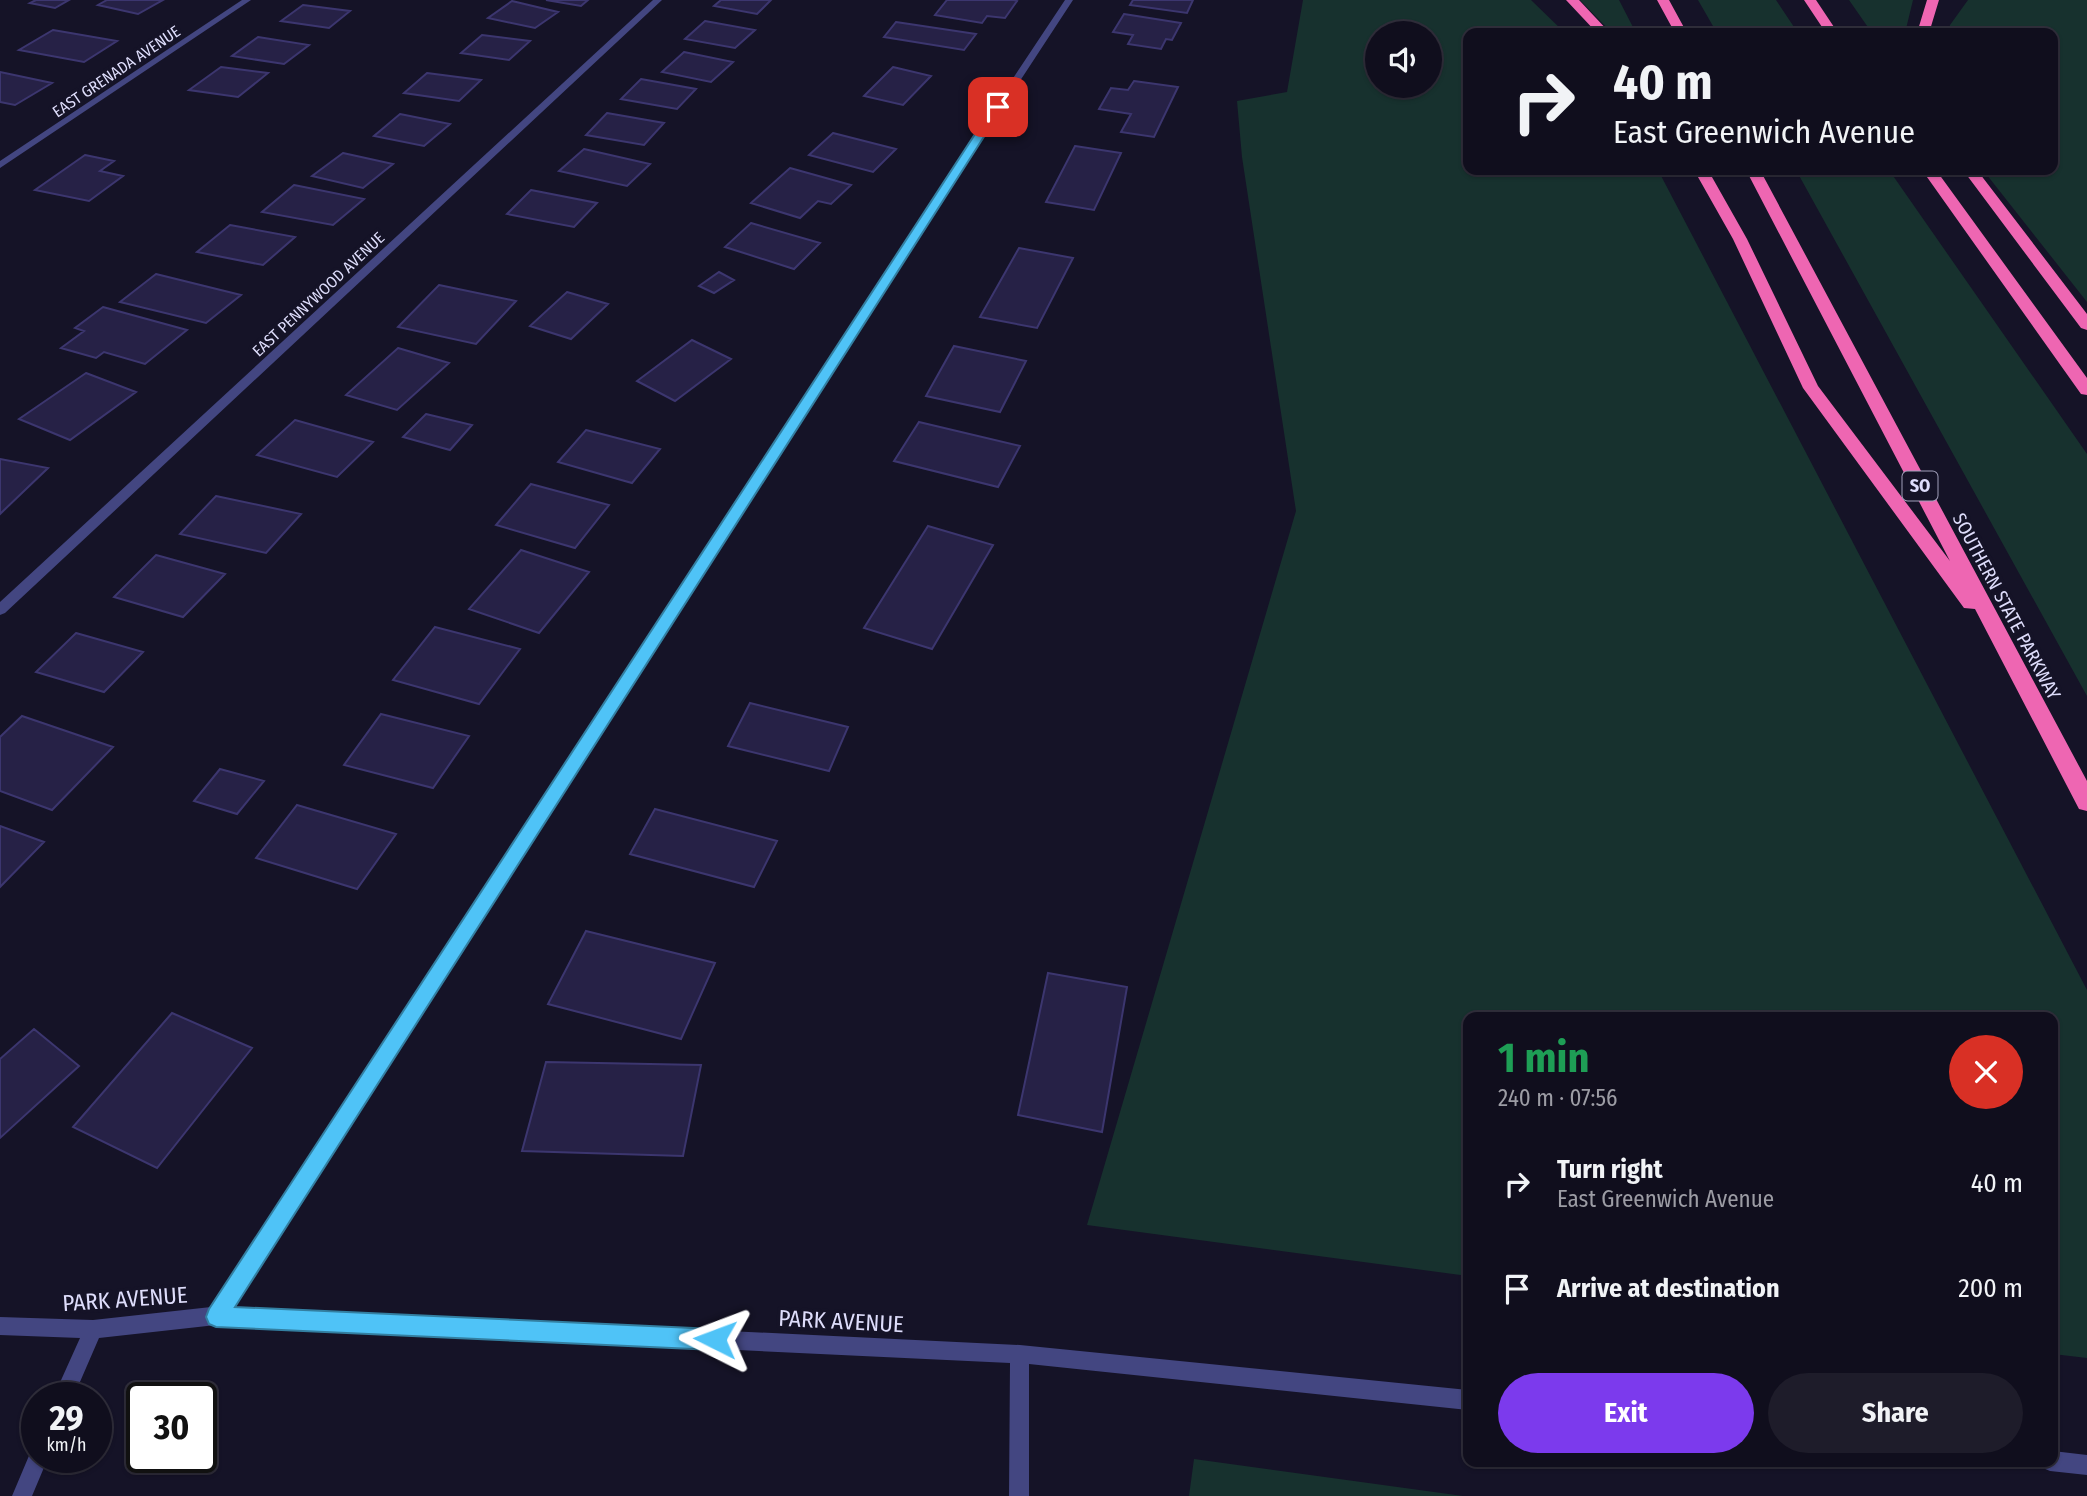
<!DOCTYPE html>
<html lang="en">
<head>
<meta charset="utf-8">
<style>
	:root { --surface:#100e1d; --page:#1e1c2a; --text:#f1f3f6; --muted:#9c9ca4; --line:#302e3b; --accent:#7c3aed }
	body { margin:0; font-family:"Fira Sans Condensed",sans-serif; background:var(--page); color:var(--text); height:100vh; display:flex; flex-direction:column; font-size:26px; white-space:nowrap }
	* { box-sizing:border-box; margin:0 }
	p { font-size:23px; color:var(--muted) }
	.icon { flex:none; width:38px; height:38px; fill:none; stroke:currentColor; stroke-width:2; stroke-linecap:round; stroke-linejoin:round }
	.map { position:relative; flex:1; overflow:hidden }
	.panel { position:absolute; left:1463px; top:1012px; width:595px; height:455px; display:flex; flex-direction:column; background:var(--surface); border-radius:14px; box-shadow:0 2px 5px #0004,0 0 0 2px var(--line) }
	.panel>* { flex:none }
	.banner { position:absolute; left:1463px; top:28px; width:595px; height:147px; border-radius:14px; box-shadow:0 2px 5px #0004,0 0 0 2px var(--line); background:#100e1d; color:var(--text); overflow:hidden }
	.tools { position:absolute; left:1365px; top:21px; display:grid; gap:14px }
	.tools a { display:grid; place-items:center; width:77px; height:77px; border-radius:50%; background:var(--surface); box-shadow:0 2px 5px #0004,0 0 0 2px var(--line); font-size:35px }
	.speed { position:absolute; left:21px; top:1382px; display:flex; gap:14px; font-size:35px; font-weight:700; text-align:center }
	.speed>* { display:grid; place-content:center; width:91px; height:91px; border-radius:50%; background:var(--surface); box-shadow:0 2px 5px #0004,0 0 0 2px var(--line); line-height:1 }
	.speed small { font-size:18px; font-weight:400 }
	.speed .limit { border:4px solid #111; border-radius:10px; background:#fff; color:#111 }
	.pin { position:absolute; display:grid; place-items:center; width:60px; height:60px; color:#fff; margin:-30px; border-radius:14px; box-shadow:0 4px 10px #0006 }
	.me { position:absolute; width:77px; margin:-38px; rotate:273deg; stroke-linejoin:round; filter:drop-shadow(0 0 5px #0008) }
	.turn { display:flex; align-items:center; gap:24px; height:147px; padding:0 35px; font-size:32px }
	.turn .icon { width:91px; height:91px; stroke-width:2.5 }
	.turn b { display:block; font-size:49px; line-height:60px }
	.round { display:grid; place-items:center; flex:none; width:74px; height:74px; border-radius:37px; background:var(--page) }
	.summary { display:flex; align-items:center; justify-content:space-between; height:119px; padding:0 35px }
	h1 { font-size:42px; font-weight:700; line-height:52px; color:#1e9e55 }
	.button { display:flex; gap:14px; margin-top:auto; padding:14px 35px }
	.button a { flex:1; height:80px; border-radius:42px; background:var(--accent); color:#fff; font-size:28px; font-weight:700; line-height:80px; text-align:center }
	.button a+a { background:var(--page); color:var(--text) }
	ul { padding:0; list-style:none }
	li { display:flex; align-items:center; gap:21px; height:105px; padding:0 35px }
	li div { flex:1 }
	li b { display:block; font-size:26px }
	li em { font-style:normal }
	.map>svg:first-child { display:block }
</style>
</head>
<body>
<div class="map">
<svg width="2087" height="1496" viewBox="0 0 2087 1496">
	<rect width="100%" height="100%" fill="#151327"/>
	<path fill="#17312e" fill-rule="evenodd" d="M1303,0H1531L1565,33H1468V170H1658L2087,990V1358L2053,1354V1017H1468V1276L1087,1225L1296,511L1242,157L1237,101L1287,92ZM1430,33V86H1377V33Z
		M1580,0H1619L1636,33H1612Z
		M1698,0H1776L1798,33H1717Z
		M1849,0H1913L1905,33H1872Z
		M1968,0H2087V302L1983,170H2053V33H1948L1950,25Z
		M1796,170H1889L2087,454V696Z
		M1194,1459L1463,1496H1189Z"/>
	<path fill="#262146" stroke="#3c366f" stroke-width="2" d="M36,0H69L55,8L30,3Z
		M107,0H163L138,14L98,5Z
		M546,0H588L581,6Z
		M721,0H771L757,14L714,6Z
		M947,0H1014L1017,1L1005,18L987,16L982,23L935,15Z
		M1133,0H1193L1187,13L1130,5Z
		M512,1L558,12L535,28L488,18Z
		M303,5L350,11L329,28L281,21Z
		M1124,14L1181,23L1172,40L1166,39L1161,49L1128,44L1133,35L1113,32Z
		M705,21L755,30L735,48L685,39Z
		M896,22L976,34L964,50L884,37Z
		M53,30L117,41L84,62L19,50Z
		M482,35L530,41L509,60L461,53Z
		M258,37L309,45L284,64L232,56Z
		M684,52L733,62L711,82L662,72Z
		M221,67L268,73L238,97L189,90Z
		M893,67L931,76L903,105L864,96Z
		M0,72L52,83L15,105L0,102Z
		M427,73L481,80L459,101L404,93Z
		M641,79L696,89L677,109L621,99Z
		M1134,81L1178,87L1154,137L1121,132L1131,114L1099,109L1111,88L1128,90Z
		M607,113L664,123L644,145L586,135Z
		M400,114L450,124L424,146L374,136Z
		M833,133L896,149L873,172L809,155Z
		M1075,146L1121,153L1094,210L1046,202Z
		M584,149L650,164L627,186L559,171Z
		M343,153L393,164L363,188L312,176Z
		M85,155L114,161L100,171L123,176L89,201L35,190Z
		M790,168L851,185L831,204L818,201L800,218L751,203Z
		M294,185L364,199L333,225L262,212Z
		M531,190L597,203L574,227L507,214Z
		M751,223L820,243L794,269L725,247Z
		M230,225L295,237L263,265L197,252Z
		M1019,248L1073,258L1037,328L980,317Z
		M719,272L734,280L714,293L699,286Z
		M156,274L241,295L206,323L120,302Z
		M439,285L516,301L476,344L398,327Z
		M567,292L608,304L571,339L530,326Z
		M103,307L187,330L145,364L104,352L96,358L61,348L84,331L75,328Z
		M692,340L731,359L675,401L637,381Z
		M954,346L1026,361L1000,412L926,396Z
		M398,348L449,363L397,410L346,395Z
		M86,373L136,392L70,440L19,419Z
		M426,414L472,425L450,450L403,437Z
		M295,420L373,442L337,477L257,455Z
		M919,422L1020,446L998,487L894,461Z
		M586,430L660,449L632,483L558,462Z
		M0,459L48,468L0,514Z
		M531,484L609,505L575,548L496,525Z
		M216,496L301,514L266,553L180,534Z
		M928,526L993,545L932,649L864,628Z
		M521,550L589,572L539,633L469,609Z
		M156,555L225,574L183,617L114,597Z
		M435,627L520,649L479,704L393,680Z
		M76,633L143,652L104,692L36,672Z
		M750,703L848,727L829,771L728,746Z
		M381,714L469,736L433,788L344,765Z
		M22,716L113,747L52,810L0,791V737Z
		M220,769L264,781L237,814L194,801Z
		M297,805L396,834L357,889L256,858Z
		M655,809L777,841L754,887L630,854Z
		M0,826L44,842L0,887Z
		M586,931L715,963L681,1039L548,1004Z
		M1048,973L1127,987L1102,1132L1018,1115Z
		M172,1013L252,1048L157,1168L73,1127Z
		M34,1029L79,1066L0,1138V1059Z
		M546,1062L701,1065L683,1156L522,1151Z"/>
	<g fill="none" stroke-linecap="round" stroke-linejoin="round">
		<path fill="#434681" fill-rule="evenodd" d="M242,0H251L0,168V161Z
			M653,0H662L5,613L0,615V602Z
			M1065,0H1073L932,215L232,1307L1020,1345L1468,1390V1410L1029,1364V1496H1009L1010,1363L216,1325L99,1338L73,1398H53L80,1338L0,1335V1317L93,1320L211,1307L922,215Z
			M37,1449V1458H48L32,1496H12L31,1451Z
			M2053,1451L2087,1455V1475L2050,1471L2043,1468L2040,1461H2053Z"/>
		<path fill="#ee66b2" fill-rule="evenodd" d="M1566,0H1579L1610,33H1597Z
			M1657,0H1669L1687,33H1675Z
			M1804,0H1816L1838,33H1826Z
			M1927,0H1939L1929,33H1917Z
			M1694,170H1708L1747,239L1818,386L1950,561L1746,170H1760L2087,781V811L2079,809L1975,609L1964,608L1803,388L1733,239Z
			M1922,170H1936L2087,378V395L2081,394Z
			M1963,170H1977L2087,314V330L2081,328Z"/>
	</g>
	<path fill="#4fc3f7" stroke="#337fa1" stroke-width="2" d="M994,105L1003,107L235,1307L715,1329L723,1332L726,1339L723,1347L715,1350L216,1327L209,1324L206,1317L209,1309Z"/>
	<g text-anchor="middle" stroke-width="7" stroke-linejoin="round" paint-order="stroke">
		<g font-size="16" fill="#deddfb" stroke="#151327">
			<text transform="translate(116 71) rotate(-34)" y="6">EAST GRENADA AVENUE</text>
			<text transform="translate(318 294) rotate(-43)" y="6">EAST PENNYWOOD AVENUE</text>
		</g>
		<rect fill="#151327" stroke="#a2a0bb" stroke-width="2" x="1902.5" y="471.5" width="35" height="29" rx="5"/>
		<g font-size="18" font-weight="bold" fill="#deddfb">
			<text x="1920" y="492">SO</text>
		</g>
		<g font-size="19" fill="#deddfb" stroke="#151327">
			<text transform="translate(2007 606) rotate(62)" y="7">SOUTHERN STATE PARKWAY</text>
		</g>
		<g font-size="23" fill="#deddfb" stroke="#151327">
			<text transform="translate(125 1299) rotate(-4)" y="8">PARK AVENUE</text>
			<text transform="translate(841 1321) rotate(3)" y="8">PARK AVENUE</text>
		</g>
	</g>
</svg>
<div class="tools">
<a><svg class="icon" aria-label="sound" viewBox="0 0 24 24"><path d="M4 9h4l5-4v14l-5-4H4zM17 9q2 3 0 6"/></svg></a>
</div>
<div class="speed"><div>29<small>km/h</small></div><div class="limit">30</div></div>
<div class="pin" style="left:998px;top:107px;background:#d93025"><svg class="icon" aria-label="arrive" viewBox="0 0 24 24"><path d="M6 21V4h12l-3 4 3 4H6"/></svg></div>
<svg class="me" style="left:715px;top:1339px" viewBox="-20 -20 40 40"><path d="M0-17L14 15 0 8-14 15z" fill="#4fc3f7" stroke="#fff" stroke-width="4"/></svg>
<div class="banner">
<div class="turn"><svg class="icon" aria-label="right" viewBox="0 0 24 24"><path d="M7 20v-9h11M14 6l5 5-5 5"/></svg><div><b>40 m</b>East Greenwich Avenue</div></div>
</div>
<section class="panel">
<div class="summary"><div><h1>1 min</h1><p>240 m · 07:56</p></div><a class="round" style="background:#d93025;color:#fff"><svg class="icon" aria-label="close" viewBox="0 0 24 24"><path d="M6 6l12 12M18 6L6 18"/></svg></a></div>
<ul>
<li><svg class="icon" aria-label="right" viewBox="0 0 24 24"><path d="M7 20v-9h11M14 6l5 5-5 5"/></svg><div><b>Turn right</b><p>East Greenwich Avenue</p></div><em>40 m</em></li>
<li><svg class="icon" aria-label="arrive" viewBox="0 0 24 24"><path d="M6 21V4h12l-3 4 3 4H6"/></svg><div><b>Arrive at destination</b></div><em>200 m</em></li>
</ul>
<div class="button"><a>Exit</a><a>Share</a></div>
</section>
</div>
</body>
</html>
